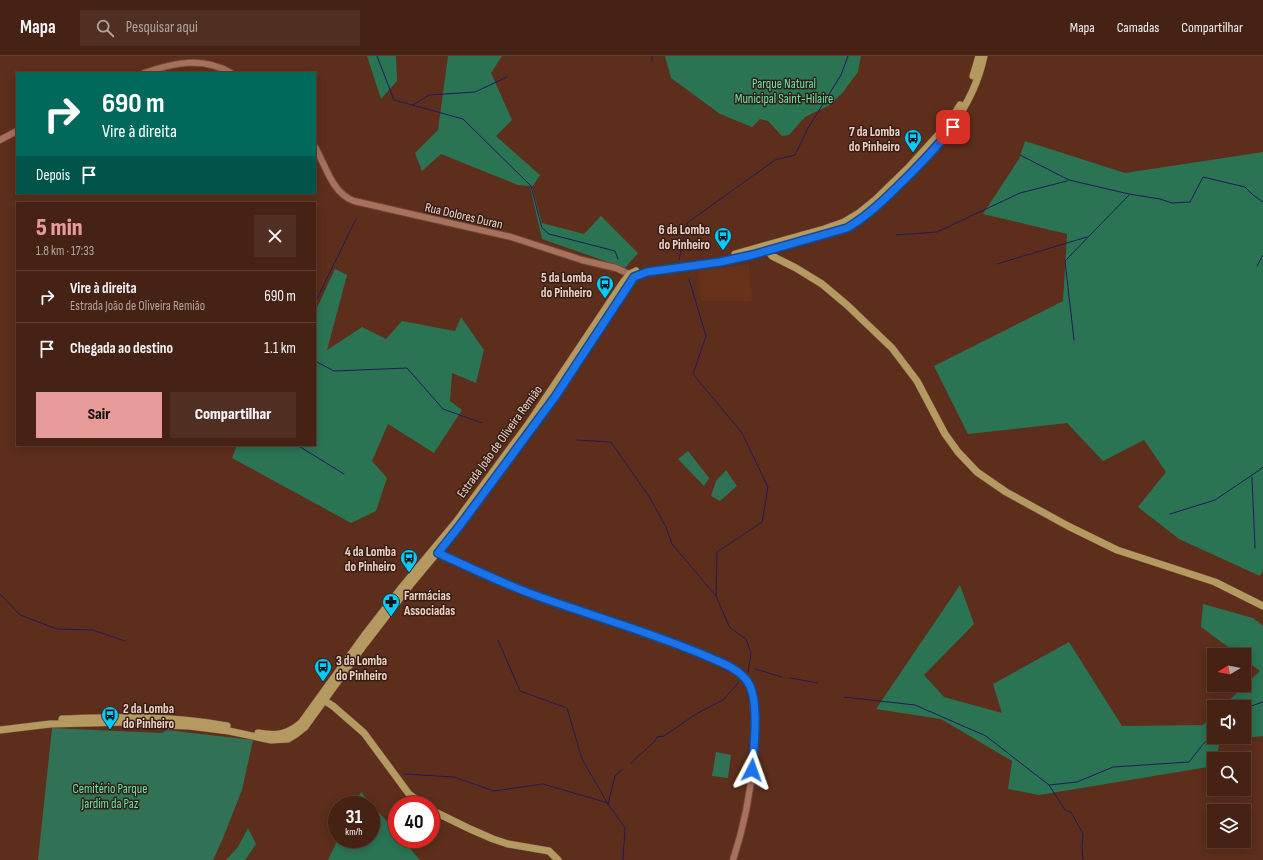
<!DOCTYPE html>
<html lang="pt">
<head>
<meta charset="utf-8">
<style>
	:root { --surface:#462214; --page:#502f22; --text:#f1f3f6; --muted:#b0a4a0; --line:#5e3f34; --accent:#e69b98 }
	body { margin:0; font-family:"Sofia Sans Condensed",sans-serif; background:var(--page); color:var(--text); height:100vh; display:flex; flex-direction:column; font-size:15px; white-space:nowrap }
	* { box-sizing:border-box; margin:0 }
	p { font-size:13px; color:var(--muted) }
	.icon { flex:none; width:22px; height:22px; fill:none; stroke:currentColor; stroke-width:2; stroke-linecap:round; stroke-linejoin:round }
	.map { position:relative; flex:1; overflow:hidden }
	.sheet { position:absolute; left:16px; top:146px; width:300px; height:244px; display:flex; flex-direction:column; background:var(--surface); border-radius:0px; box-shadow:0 2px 10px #0003,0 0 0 1px var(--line) }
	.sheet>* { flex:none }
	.banner { position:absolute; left:16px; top:16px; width:300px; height:122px; border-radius:0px; box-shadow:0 2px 10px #0003,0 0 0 1px var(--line); background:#00695c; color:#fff; overflow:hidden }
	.needle { width:26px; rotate:260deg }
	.tools { position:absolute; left:1207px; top:592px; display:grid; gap:8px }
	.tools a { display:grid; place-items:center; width:44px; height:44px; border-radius:0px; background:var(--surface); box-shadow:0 2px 10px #0003,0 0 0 1px var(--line); font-size:20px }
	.speed { position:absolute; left:328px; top:740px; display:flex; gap:8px; font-size:20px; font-weight:700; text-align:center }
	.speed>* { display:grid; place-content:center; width:52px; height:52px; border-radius:50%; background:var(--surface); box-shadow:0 2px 10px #0003,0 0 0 1px var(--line); line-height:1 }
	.speed small { font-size:10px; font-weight:400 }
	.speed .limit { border:6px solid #d22; background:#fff; color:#111 }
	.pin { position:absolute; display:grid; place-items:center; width:34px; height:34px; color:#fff; margin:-17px; border-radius:8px; box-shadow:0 2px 6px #0006 }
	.me { position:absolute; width:44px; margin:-22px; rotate:4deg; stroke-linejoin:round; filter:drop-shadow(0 0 3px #0008) }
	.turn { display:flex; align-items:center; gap:14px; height:84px; padding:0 20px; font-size:18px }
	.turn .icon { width:52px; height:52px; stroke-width:2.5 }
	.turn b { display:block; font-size:28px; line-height:34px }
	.then { display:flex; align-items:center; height:38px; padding:0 20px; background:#0003; gap:8px; font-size:15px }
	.round { display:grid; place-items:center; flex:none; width:42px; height:42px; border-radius:0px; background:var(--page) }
	.headline { display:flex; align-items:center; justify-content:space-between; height:68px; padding:0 20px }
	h1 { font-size:24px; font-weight:800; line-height:30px; color:var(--accent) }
	.button { display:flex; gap:8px; margin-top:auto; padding:8px 20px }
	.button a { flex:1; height:46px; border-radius:0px; background:var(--accent); color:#111; font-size:16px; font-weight:800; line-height:46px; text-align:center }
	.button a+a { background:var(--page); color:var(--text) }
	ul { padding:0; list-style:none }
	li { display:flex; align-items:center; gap:12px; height:52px; padding:0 20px; border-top:1px solid var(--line) }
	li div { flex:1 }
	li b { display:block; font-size:15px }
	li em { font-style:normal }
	header { display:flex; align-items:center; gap:24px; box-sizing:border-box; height:56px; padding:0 20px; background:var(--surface); border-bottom:1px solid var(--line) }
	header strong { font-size:19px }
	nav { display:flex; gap:22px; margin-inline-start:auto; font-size:14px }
	.search { width:280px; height:36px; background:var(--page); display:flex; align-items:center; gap:10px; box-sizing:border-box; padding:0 14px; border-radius:0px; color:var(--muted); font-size:15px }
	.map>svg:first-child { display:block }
</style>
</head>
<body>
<header>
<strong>Mapa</strong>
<div class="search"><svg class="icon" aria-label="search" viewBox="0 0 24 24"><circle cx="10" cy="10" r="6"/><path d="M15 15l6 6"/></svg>Pesquisar aqui</div>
<nav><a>Mapa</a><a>Camadas</a><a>Compartilhar</a></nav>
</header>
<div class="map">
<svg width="1263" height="804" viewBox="0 0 1263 804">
	<rect width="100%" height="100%" fill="#5d2e1b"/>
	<path fill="#67311a" d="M749,208L752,245H701L698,215Z"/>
	<path fill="#317155" d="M688,395L709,422L704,430L678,403Z
		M726,414L737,430L720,445L711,440L716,425Z
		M52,672L162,677L167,674L253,684L242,734L223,782L213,804H38Z
		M716,696L731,699L728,722L712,720Z"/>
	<path fill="#2a7454" d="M367,0H396L397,25L381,43Z
		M448,0H502L491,17L512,64L496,80L540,119L532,131L542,167L584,178L601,160L638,197L625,212L542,183L530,130L518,129L441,98L422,115L415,97L438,74Z
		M665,0H861L858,16L843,36L830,49L805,61L789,79L782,80L768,65L760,63L752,71L720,58L671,22Z
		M1025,85L1125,117L1263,96V514L1260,520L1179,483L1138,451L1166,416L1144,384L1103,405L1067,367L968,378L934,310L1063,245L1067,178L983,158L1019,103Z
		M335,213L347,219L327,294L362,271L386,283L402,265L455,275L461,261L484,294L476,327L452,317L450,345L462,354L434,397L388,368L372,405L387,422L376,455L351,467L232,402L237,389H315V256Z
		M960,529L974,568L924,619L944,641L1002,657L993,628L1069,586L1122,670L1203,669L1214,659V681H1244V651H1222L1260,615L1244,603V599H1239L1201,571L1203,548L1253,562L1263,570V680L1220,685L1216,703H1214V710L1039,739L1008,733L1012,705L941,663L876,653Z
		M361,736L397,777V783H402L420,804H328L338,783H371V749H354Z
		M248,772L256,788L245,804H226L238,791Z"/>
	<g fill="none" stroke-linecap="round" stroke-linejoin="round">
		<path stroke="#221a5b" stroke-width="1" d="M377,0L394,44L463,63L531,130L542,172L549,178L615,195L618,203
			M652,0V5
			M413,49L429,39L475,36L507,21
			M1020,99L1069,124L1129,138L1160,143L1172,147L1190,146L1203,121L1245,131L1253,139L1263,146
			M896,179L937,176L1020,137L1067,125
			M679,204L687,167L775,104L795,99L808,72L841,19L848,0
			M997,208L1087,181
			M1257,210L1263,199
			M689,223L706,280L693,318L742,377L768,431L762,466L717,496L716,540
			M16,242L17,245
			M315,247L356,163
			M1074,284L1065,205L1129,139
			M315,305L334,315L407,312L443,353L482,367
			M576,384L611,386L650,442L666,471L672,488L716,540L730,572L746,583L751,597L748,616
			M297,389L344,418
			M1252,421L1255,492
			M1170,458L1215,444L1261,413L1263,411
			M0,538L20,559L57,573L93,574L125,585
			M498,584L520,635L567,652L582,703L608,748
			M755,613L782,621
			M790,622L818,627
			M844,641L915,649L986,680L1049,729L1077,726L1113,711L1189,706L1204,687L1214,679
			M1244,656L1251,650L1263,646
			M631,707L655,685L657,681L664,680L696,658L723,644L739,626
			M623,713L615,720L608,748L625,772L623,804
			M404,718L454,721L494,735L543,728L608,747
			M1049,729L1065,754L1071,756L1083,778L1082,792L1083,804"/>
		<defs>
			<path id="minor" d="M144,17C173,7 203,0 231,17
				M0,84L17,75
				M315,91C326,110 332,137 354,145L511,181L582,204L616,212L633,220
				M433,495C465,508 495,524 527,536C586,559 647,574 704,599C719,606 739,612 748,626C754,636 753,646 754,658C756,707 748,758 733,804"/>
			<path id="major" d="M973,20L979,0
				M766,192L772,200L796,212L822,228L847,249L892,292L917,325L945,378L958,396L977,416L1006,436L1068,470L1117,494L1215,526L1263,550
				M735,198L824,173L844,166L859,157L875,144L908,112L948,68L960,49
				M322,643L333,650L364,677L409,738L424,749
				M62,663C117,661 173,659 227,670
				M0,674L50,668L129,666L161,669L189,670L229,675L271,684L288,683L296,678L305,671L364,589L411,528L461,468L555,341L634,221L647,216L720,206L752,199L847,172C867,161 881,146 897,131C935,94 973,54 984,0
				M258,677C276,680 287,679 301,667L364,580L402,531L456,466L529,367L624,225L630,218L636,215
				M431,754L470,773L493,783L508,788L549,795L558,804"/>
		</defs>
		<use href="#minor" stroke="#724938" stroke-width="8"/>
		<use href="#major" stroke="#724938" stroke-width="8"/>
		<use href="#minor" stroke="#a7715c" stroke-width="6"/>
		<use href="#major" stroke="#b49961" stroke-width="7"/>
	</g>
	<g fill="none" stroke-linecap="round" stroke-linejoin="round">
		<defs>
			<path id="route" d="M752,714C754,692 760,642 747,625C738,612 720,606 706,600C648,575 588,559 529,537C498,525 468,511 438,497L461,468L555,341L634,221L647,216L720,206L752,199L847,172C866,161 880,148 895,133C916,113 935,93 953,71"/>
		</defs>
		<use href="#route" stroke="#114b97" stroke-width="10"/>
		<use href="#route" stroke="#1a73e8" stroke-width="7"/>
	</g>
	<defs>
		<symbol id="bus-pin" viewBox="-11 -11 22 30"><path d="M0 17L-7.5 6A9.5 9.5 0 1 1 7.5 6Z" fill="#04cbf9" stroke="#331e15"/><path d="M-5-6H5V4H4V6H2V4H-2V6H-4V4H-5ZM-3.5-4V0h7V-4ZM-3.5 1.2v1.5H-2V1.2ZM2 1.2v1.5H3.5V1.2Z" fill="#111"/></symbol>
		<symbol id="pharmacy-pin" viewBox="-11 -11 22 30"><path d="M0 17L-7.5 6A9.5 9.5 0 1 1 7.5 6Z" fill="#04cbf9" stroke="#331e15"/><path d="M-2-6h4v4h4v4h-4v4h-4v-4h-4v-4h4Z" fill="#111"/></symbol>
	</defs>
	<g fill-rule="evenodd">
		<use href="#bus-pin" x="903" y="72" width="20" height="27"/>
		<use href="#bus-pin" x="713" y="170" width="20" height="27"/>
		<use href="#bus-pin" x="595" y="218" width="20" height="27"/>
		<use href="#bus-pin" x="399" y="492" width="20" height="27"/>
		<use href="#pharmacy-pin" x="381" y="536" width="20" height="27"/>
		<use href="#bus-pin" x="313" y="601" width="20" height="27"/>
		<use href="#bus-pin" x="100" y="649" width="20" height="27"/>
	</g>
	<g text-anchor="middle" stroke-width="3" stroke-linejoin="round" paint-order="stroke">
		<g font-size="13" fill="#64e6ae" stroke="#331e15">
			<text x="784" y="32">Parque Natural<tspan x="784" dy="15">Municipal Saint-Hilaire</tspan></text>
			<text x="110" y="737">Cemitério Parque<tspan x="110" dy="15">Jardim da Paz</tspan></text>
		</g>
		<g font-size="13" font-weight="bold" fill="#f1d2c7" stroke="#331e15" text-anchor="end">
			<text x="900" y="80">7 da Lomba<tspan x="900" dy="15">do Pinheiro</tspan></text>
			<text x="710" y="178">6 da Lomba<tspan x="710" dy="15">do Pinheiro</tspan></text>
			<text x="592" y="226">5 da Lomba<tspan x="592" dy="15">do Pinheiro</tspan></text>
			<text x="396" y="500">4 da Lomba<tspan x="396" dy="15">do Pinheiro</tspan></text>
			<text x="404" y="544" text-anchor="start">Farmácias<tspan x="404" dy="15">Associadas</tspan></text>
			<text x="336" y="609" text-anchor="start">3 da Lomba<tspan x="336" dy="15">do Pinheiro</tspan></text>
			<text x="123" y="657" text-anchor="start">2 da Lomba<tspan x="123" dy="15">do Pinheiro</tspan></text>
		</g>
		<g font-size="13" fill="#f1d2c7" stroke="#331e15">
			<text transform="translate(464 159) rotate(13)" y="5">Rua Dolores Duran</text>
			<text transform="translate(499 385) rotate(-54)" y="5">Estrada João de Oliveira Remião</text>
		</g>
	</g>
</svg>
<div class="tools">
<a><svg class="needle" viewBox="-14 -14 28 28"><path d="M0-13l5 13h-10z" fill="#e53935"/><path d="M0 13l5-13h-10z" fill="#b0a4a0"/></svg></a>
<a><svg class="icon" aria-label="sound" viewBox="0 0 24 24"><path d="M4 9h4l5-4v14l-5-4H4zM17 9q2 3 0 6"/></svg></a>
<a><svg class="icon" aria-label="search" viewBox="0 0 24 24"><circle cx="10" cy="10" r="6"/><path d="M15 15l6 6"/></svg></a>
<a><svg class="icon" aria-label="layers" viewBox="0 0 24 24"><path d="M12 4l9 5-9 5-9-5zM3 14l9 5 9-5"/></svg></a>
</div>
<div class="speed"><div>31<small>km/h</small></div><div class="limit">40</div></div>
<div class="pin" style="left:953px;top:71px;background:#d93025"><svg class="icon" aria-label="arrive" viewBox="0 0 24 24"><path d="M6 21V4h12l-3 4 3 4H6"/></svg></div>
<svg class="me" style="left:752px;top:714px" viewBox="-20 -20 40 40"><path d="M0-17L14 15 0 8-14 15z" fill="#1a73e8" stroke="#fff" stroke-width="4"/></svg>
<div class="banner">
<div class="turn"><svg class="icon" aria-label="right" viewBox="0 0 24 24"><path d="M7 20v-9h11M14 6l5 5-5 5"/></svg><div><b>690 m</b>Vire à direita</div></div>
<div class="then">Depois<svg class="icon" aria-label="arrive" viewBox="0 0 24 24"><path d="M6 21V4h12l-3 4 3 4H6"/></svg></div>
</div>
<section class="sheet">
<div class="headline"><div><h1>5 min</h1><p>1.8 km · 17:33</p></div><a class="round"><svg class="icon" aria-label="close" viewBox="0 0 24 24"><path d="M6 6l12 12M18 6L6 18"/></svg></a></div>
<ul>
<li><svg class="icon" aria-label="right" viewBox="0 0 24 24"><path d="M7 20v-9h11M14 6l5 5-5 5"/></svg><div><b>Vire à direita</b><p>Estrada João de Oliveira Remião</p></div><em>690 m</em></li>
<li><svg class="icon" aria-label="arrive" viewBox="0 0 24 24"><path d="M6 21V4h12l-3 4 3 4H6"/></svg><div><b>Chegada ao destino</b></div><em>1.1 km</em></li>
</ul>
<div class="button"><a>Sair</a><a>Compartilhar</a></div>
</section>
</div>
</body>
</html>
